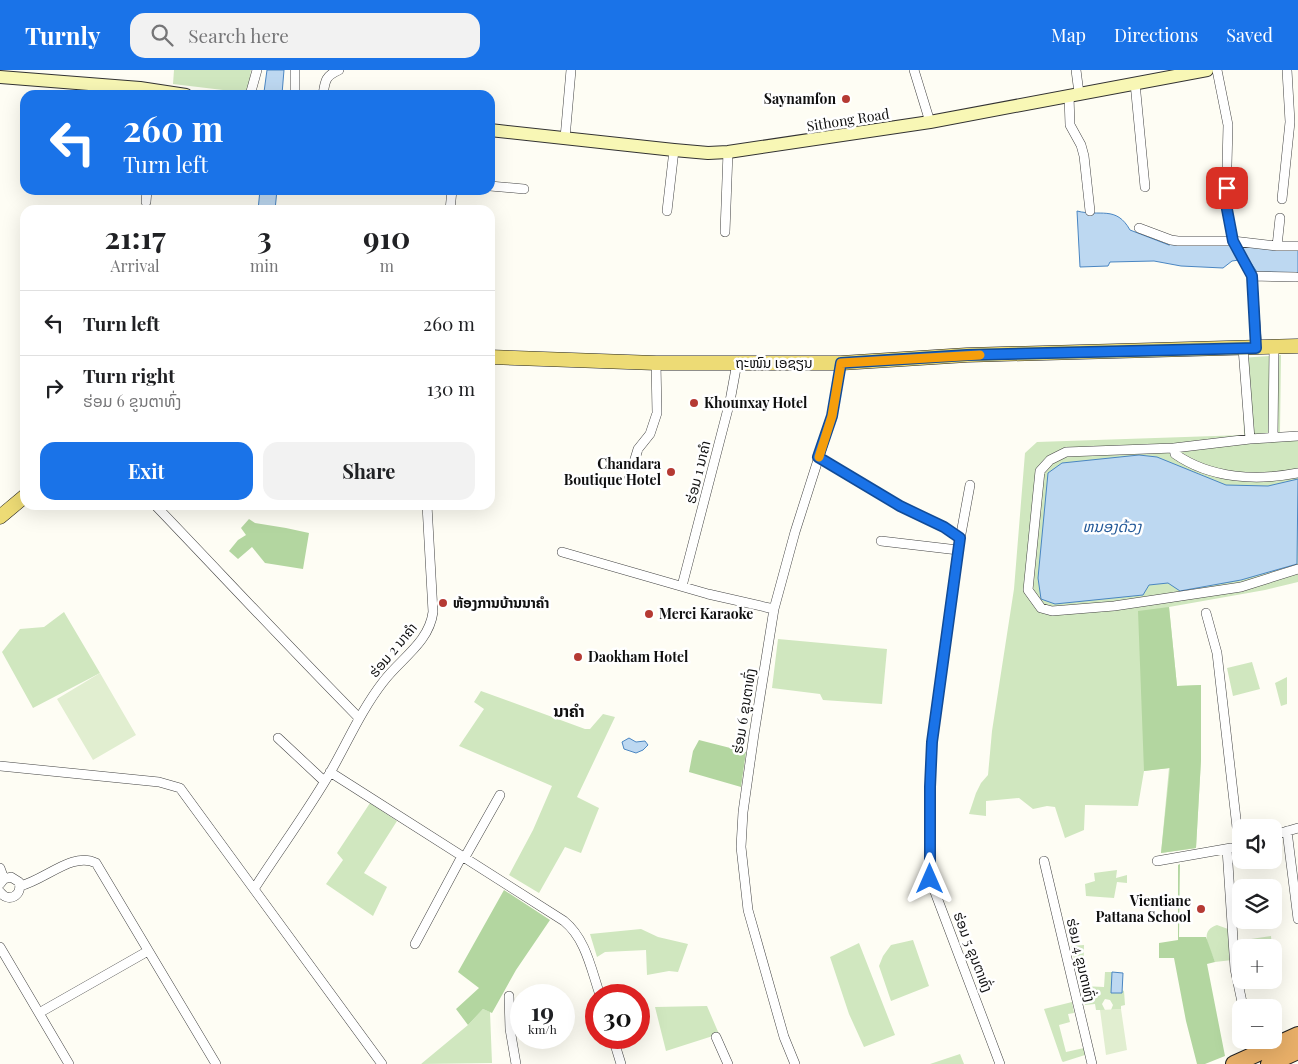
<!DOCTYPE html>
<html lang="en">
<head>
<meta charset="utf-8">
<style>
	:root { --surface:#fff; --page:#f2f2f2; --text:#202124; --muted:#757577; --line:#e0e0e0; --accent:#1a73e8 }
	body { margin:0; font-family:"Playfair Display","Noto Sans Lao",serif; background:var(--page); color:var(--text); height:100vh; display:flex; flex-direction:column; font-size:19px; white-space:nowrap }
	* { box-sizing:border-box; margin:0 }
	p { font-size:16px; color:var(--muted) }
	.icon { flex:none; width:28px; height:28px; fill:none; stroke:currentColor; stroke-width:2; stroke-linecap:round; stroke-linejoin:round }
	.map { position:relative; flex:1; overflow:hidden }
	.side { position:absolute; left:20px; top:135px; width:475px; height:305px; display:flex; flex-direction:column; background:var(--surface); border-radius:15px; box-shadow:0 5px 20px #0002 }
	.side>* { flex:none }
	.guide { position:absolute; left:20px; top:20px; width:475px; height:105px; border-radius:15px; box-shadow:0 5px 20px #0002; background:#1a73e8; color:#fff; overflow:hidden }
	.fabs { position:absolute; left:1232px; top:749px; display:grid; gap:10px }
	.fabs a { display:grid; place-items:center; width:50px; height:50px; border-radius:10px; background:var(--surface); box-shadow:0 5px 20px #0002; font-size:25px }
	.speed { position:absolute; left:510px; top:914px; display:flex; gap:10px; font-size:25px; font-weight:700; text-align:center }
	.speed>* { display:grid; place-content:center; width:65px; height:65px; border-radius:50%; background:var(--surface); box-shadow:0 5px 20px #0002; line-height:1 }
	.speed small { font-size:12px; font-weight:400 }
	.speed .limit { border:8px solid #d22; background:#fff; color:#111 }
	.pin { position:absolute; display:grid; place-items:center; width:42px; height:42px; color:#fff; margin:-21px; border-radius:10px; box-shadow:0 2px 8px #0006 }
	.me { position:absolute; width:55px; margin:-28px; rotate:0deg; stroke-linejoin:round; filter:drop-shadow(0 0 4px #0008) }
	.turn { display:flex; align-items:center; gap:18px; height:105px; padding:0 20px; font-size:22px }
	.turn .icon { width:65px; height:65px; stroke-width:2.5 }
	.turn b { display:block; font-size:35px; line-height:42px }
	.eta { display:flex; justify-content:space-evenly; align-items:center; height:85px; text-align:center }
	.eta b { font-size:30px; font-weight:700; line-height:35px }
	.button { display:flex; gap:10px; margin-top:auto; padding:10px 20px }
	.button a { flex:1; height:58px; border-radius:15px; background:var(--accent); color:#fff; font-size:20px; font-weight:700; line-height:58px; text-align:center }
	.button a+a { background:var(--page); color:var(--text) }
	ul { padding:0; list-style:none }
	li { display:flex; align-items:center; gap:15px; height:65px; padding:0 20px; border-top:1px solid var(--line) }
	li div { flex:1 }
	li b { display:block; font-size:19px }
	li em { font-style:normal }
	header { display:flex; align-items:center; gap:30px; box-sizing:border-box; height:70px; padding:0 25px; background:var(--accent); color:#fff }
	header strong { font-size:24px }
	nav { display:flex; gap:28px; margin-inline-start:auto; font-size:18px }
	.search { width:350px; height:45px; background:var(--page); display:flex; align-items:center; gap:12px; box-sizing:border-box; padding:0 18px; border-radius:15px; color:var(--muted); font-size:19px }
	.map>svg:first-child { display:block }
</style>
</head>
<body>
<header>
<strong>Turnly</strong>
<div class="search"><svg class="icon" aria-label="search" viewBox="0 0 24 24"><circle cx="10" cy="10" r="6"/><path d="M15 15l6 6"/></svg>Search here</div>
<nav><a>Map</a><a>Directions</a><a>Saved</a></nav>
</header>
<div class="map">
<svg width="1298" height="994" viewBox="0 0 1298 994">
	<rect width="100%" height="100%" fill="#fefdf4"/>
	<path fill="#d0e7bf" d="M174,0H251L248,23L173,14Z
		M1281,285L1280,362H1298V512L1265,520L1169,537L1177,616L1201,615V690L1196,778L1161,783L1169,698L1144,701L1138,736L1085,735L1084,760L1065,768L1055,737L1047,736L1033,739L1019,728L986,731V746L969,744L976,723L981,713L988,705L992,661L1014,519L1025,383L1037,372L1244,365L1241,288Z
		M64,542L100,603L33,638L2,582L20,559L44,557Z
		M778,569L887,579L882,634L823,630L820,624L772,618Z
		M1252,592L1260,619L1233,626L1227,598Z
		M1287,607V634L1281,636L1275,613Z
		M481,621L585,659H590L603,644L615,647L577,727L599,738L581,783L565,777L539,823L509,805L533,760L552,716L459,676L484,639L474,632Z
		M370,733L397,751L364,803L387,817L373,846L326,814L343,790L337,783Z
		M1117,800L1116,808L1127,805V813L1117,812L1114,828L1086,826L1085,814L1095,811L1094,803Z
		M1217,855L1228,859L1232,890L1215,892C1210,878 1198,861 1217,855Z
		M641,859L658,867L688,874L678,902L669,901L647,905L646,880L605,882L597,887L590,864Z
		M1271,866L1272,877H1252L1251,869Z
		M913,870L929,916L891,931L879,896L883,886L891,875Z
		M859,873L895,965L864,977L849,944L830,887Z
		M1084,875L1083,916L1104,917L1105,902H1112L1111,922L1122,923V920L1124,921L1125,935L1121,936V939L1111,940L1113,935L1110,930L1105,929L1102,934L1105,940H1096L1095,934L1085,935L1071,876Z
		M1072,932L1074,943L1068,944L1070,952L1059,955L1066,982L1084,978L1085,985L1063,992L1062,991L1044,939Z
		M707,936L719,964L666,981L655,937Z
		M483,939L490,942L492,993L421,994L468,955Z
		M960,984L964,994H930Z"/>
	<path fill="#b3d6a0" d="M249,449L255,453L286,458L309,463L303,499L265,493L252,477L238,489L229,481L238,470L246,465L241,458Z
		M1169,537L1177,616L1201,615V690L1196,778L1161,783L1170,698L1144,701L1138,541Z
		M699,670L746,682L741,717L689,702L693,681Z
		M1180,794L1179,867H1206L1215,892L1207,894L1225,986L1205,994H1197L1186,951L1174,888H1159V873L1178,870V795Z
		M504,820L550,850L516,900L492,943L483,939L468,955L456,939L479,918L458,902Z"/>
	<path fill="#e1eed0" d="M100,603L136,665L93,690L57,629Z
		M1121,939L1127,980L1106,985L1100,940Z"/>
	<path fill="#bdd8f1" stroke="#4a86c2" d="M267,0H284L282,24L264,22Z
		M260,120H277L275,140H258Z
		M1077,141C1100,147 1116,135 1130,160L1169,175L1172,174L1231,175L1239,190L1232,191L1223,198L1181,196L1154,191L1110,192L1108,196L1080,197Z
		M1245,176L1298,177V203L1257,202L1240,177Z
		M1139,385L1157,387L1226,415L1268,416L1298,409L1297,494L1241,510L1180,521L1168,513L1149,515L1143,525L1055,534L1041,529L1038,508L1048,403L1062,393Z
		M629,668L636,672L645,671L648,675L643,680L636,683L624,679L622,672Z
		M1112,902L1123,903L1122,923H1111Z"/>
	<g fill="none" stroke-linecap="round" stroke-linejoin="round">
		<defs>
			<path id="street" d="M914,0L930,52
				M1076,0L1079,23
				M1217,0L1228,55L1227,95
				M1135,13L1145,117
				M250,25L257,0
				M295,25V0
				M323,25C325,11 325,6 339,0
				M1069,26L1070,55L1081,75L1084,86L1090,141
				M565,68L571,0
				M490,116L524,119
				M1227,118L1226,134L1233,171L1252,206L1257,278
				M1282,129L1290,52L1287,0
				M146,132L147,120
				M450,140L452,120
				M667,141L674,80
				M1139,158L1171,170L1178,171H1233L1277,176H1298
				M725,162L728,82
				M1277,176L1280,148
				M1252,206L1296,207
				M1243,278L1250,369
				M1298,366L1250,369L1174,378L1066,382L1050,390L1040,401L1028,520L1041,538L1052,541L1114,536L1241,517L1298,499
				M1273,367L1274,277
				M1174,378L1175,384C1211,409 1257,411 1298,403
				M818,387L900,436L944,457L960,468
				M628,412L638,379L650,364L657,343L656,293
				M970,415L958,480L932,672L930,717V809L1000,994
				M155,435C223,506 290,578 359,648
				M881,471L958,480
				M562,482L708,524L774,539
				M682,516L730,331L737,293
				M1206,543L1217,583L1239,775
				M278,668L324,711
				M0,696L159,712L180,718L382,994
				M330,702L564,851C586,869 591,899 600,925
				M1287,761L1298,849
				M1274,765L1298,758
				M1227,779L1235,899L1242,932
				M465,787L500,725
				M1044,791L1092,994
				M1157,791L1231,778
				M0,798L4,809
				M0,814L4,809L11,807L19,812C23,826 8,833 0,822
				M20,816C45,810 73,781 96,793L216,994
				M254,819C279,780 308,741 331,701C348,671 362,639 383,612C400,589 429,573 433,542L427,435
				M415,874L462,786
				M0,877L69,994
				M509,926L510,959L516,994
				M39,943L148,881
				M716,967L728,994
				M613,968L621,994
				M795,994L784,967L748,840L741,777L743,742L754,664L774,539L795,462L832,346L841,293"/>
			<path id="secondary" d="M0,7L140,18L186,25
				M490,60L674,80L708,83L728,82L930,52L1207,0"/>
			<path id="primary" d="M490,287L656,293H841L967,285L1298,276
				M0,447L25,426"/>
			<path id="highway" d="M1234,994L1298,965
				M1269,994L1298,981"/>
		</defs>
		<use href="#street" stroke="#434343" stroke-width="10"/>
		<use href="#secondary" stroke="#323232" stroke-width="14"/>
		<use href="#primary" stroke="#212121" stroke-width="15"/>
		<use href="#highway" stroke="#212121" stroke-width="18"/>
		<use href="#street" stroke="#fff" stroke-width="9"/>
		<use href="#secondary" stroke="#f8f7b5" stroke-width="12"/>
		<use href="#primary" stroke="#eddb75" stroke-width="14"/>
		<use href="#highway" stroke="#e8af68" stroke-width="16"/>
	</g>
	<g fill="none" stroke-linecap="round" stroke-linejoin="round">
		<defs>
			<path id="route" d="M930,809V717L932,672L960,468L944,457L900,436L818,387L832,346L841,293L967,285L1256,278L1252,206L1233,171L1226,134L1227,118"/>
		</defs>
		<use href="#route" stroke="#114b97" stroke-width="12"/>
		<use href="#route" stroke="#1a73e8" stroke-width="9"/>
		<path stroke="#f59e0b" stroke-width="9" d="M819,387L832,346L841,293L980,285"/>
	</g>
	<g fill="#b53a33" stroke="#fff" stroke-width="2">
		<circle cx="846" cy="29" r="5"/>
		<circle cx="694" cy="333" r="5"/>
		<circle cx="671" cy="402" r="5"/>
		<circle cx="443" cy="533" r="5"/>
		<circle cx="649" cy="544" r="5"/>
		<circle cx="578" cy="587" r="5"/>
		<circle cx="1201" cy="839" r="5"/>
	</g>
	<g text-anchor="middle" stroke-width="5" stroke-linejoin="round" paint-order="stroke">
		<g font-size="14" font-weight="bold" fill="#101010" stroke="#fff" text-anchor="start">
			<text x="836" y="34" text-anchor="end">Saynamfon</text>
			<text x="704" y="338">Khounxay Hotel</text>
			<text x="661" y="399" text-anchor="end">Chandara<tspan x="661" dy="16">Boutique Hotel</tspan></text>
			<text x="453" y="538">ຫ້ອງການບ້ານນາຄໍາ</text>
			<text x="659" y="549">Merci Karaoke</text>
			<text x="588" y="592">Daokham Hotel</text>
			<text x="1191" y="836" text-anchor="end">Vientiane<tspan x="1191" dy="16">Pattana School</tspan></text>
		</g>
		<g font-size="14" fill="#101010" stroke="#fff">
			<text transform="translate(848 50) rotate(-9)" y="5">Sithong Road</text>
			<text x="774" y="298">ຖະໜົນ ເອຊຽນ</text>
			<text transform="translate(698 402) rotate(-76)" y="5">ຮ່ອມ 1 ນາຄຳ</text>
			<text transform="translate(393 580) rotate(-50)" y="5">ຮ່ອມ 2 ນາຄຳ</text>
			<text transform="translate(744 641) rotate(-81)" y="5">ຮ່ອມ 6 ຂູນຕາທົ່ງ</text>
			<text transform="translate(973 882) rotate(69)" y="5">ຮ່ອມ 5 ຂູນຕາທົ່ງ</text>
			<text transform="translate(1081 890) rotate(77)" y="5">ຮ່ອມ 4 ຂູນຕາທົ່ງ</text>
		</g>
		<g font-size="15" font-style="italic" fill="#235998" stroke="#fff">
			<text x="1112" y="462">ຫນອງດ້ວງ</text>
		</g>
		<g font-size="16" font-weight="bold" fill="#101010" stroke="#fff">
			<text x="569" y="647">ນາຄຳ</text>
		</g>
	</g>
</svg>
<div class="fabs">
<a><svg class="icon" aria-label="sound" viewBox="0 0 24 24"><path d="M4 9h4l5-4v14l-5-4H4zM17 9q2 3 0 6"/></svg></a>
<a><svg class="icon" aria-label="layers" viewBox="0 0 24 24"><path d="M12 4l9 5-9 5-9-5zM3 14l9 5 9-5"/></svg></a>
<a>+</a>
<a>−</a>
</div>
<div class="speed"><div>19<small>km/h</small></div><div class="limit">30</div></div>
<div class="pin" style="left:1227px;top:118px;background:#d93025"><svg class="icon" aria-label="arrive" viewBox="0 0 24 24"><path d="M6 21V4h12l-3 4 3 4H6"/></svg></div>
<svg class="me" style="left:930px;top:809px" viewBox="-20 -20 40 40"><path d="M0-17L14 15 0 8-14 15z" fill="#1a73e8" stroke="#fff" stroke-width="4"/></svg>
<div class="guide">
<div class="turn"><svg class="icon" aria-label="left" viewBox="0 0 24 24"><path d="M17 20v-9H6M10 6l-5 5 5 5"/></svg><div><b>260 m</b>Turn left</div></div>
</div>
<section class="side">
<div class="eta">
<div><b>21:17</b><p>Arrival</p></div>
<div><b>3</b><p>min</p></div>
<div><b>910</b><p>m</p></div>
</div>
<ul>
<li><svg class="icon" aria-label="left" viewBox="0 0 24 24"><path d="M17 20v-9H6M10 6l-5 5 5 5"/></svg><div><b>Turn left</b></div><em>260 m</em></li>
<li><svg class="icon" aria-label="right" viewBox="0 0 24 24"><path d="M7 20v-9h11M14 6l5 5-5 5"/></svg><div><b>Turn right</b><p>ຮ່ອມ 6 ຂູນຕາທົ່ງ</p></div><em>130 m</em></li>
</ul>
<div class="button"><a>Exit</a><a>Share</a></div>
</section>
</div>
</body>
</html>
